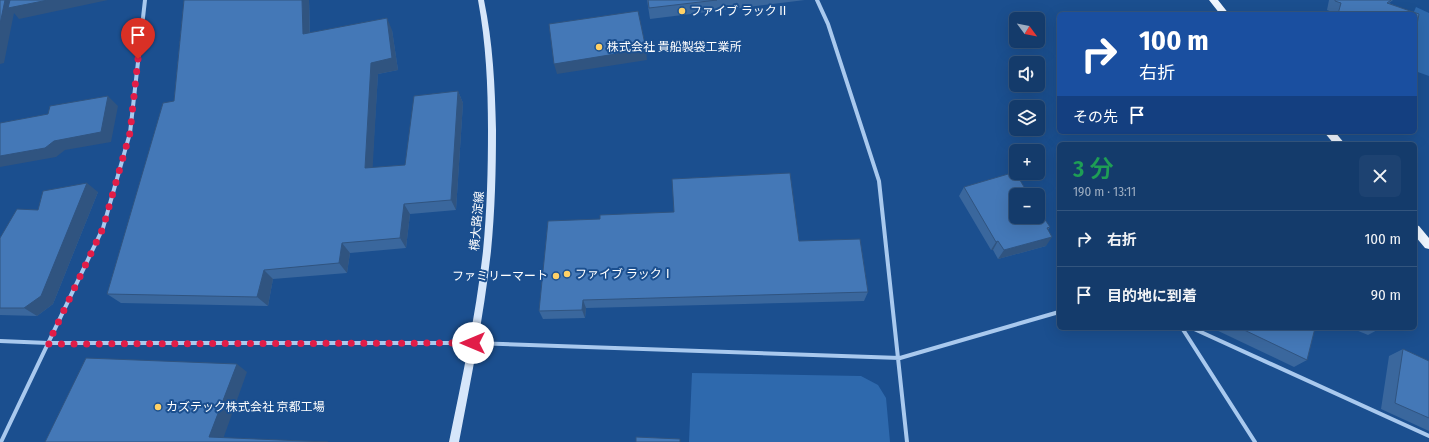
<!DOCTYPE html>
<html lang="ja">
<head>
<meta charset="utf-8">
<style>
	:root { --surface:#143b6b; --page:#1d4271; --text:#f1f3f6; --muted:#9dadc1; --line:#33557e }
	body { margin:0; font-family:"Fira Sans Condensed","Noto Sans JP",sans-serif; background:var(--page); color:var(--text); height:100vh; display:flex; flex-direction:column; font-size:15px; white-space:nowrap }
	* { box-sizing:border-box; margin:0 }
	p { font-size:13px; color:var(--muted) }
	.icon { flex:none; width:22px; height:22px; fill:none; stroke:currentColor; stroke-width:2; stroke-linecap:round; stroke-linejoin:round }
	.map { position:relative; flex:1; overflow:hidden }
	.side { position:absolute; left:1057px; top:142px; width:360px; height:188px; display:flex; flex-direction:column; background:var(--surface); border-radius:6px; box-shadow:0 4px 16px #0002,0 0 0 1px var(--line) }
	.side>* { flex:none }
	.guide { position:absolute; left:1057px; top:12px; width:360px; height:122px; border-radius:6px; box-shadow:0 4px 16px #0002,0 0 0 1px var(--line); background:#1a4fa0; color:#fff; overflow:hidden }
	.needle { width:26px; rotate:122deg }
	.fabs { position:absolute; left:1009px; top:12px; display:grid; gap:8px }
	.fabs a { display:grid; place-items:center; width:36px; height:36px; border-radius:6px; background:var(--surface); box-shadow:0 4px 16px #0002,0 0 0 1px var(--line); font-size:20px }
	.pin { position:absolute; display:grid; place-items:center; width:34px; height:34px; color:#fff; margin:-41px -17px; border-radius:50% 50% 50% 0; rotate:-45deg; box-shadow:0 0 4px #0007 }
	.pin .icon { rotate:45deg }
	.me { position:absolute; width:44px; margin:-22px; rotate:270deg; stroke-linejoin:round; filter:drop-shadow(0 0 3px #0008) }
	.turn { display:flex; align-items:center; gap:14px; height:84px; padding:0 16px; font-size:18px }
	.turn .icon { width:52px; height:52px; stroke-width:2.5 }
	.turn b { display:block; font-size:28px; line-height:34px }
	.then { display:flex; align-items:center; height:38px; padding:0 16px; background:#0003; gap:8px; font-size:15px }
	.round { display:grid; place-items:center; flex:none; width:42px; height:42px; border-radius:6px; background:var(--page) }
	.summary { display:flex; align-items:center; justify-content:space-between; height:68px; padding:0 16px }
	h1 { font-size:24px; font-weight:600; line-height:30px; color:#1e9e55 }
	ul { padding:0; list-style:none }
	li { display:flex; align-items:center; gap:12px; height:56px; padding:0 16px; border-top:1px solid var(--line) }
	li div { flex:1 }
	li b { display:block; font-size:15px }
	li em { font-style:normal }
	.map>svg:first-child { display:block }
</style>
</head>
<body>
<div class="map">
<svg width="1429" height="442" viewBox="0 0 1429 442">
	<rect width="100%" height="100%" fill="#1b4f8f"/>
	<path fill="#2e69ad" d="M1416,7L1429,13V76L1415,71V14H1413Z
		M692,373L861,376L878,385L886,398L890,442H689Z"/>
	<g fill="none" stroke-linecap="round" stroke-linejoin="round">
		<path stroke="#a9c9ee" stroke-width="4" d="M817,0L828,24L879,181L907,442
			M1182,328L1255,442
			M1192,328L1429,436
			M0,341L48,343H473L900,358L1059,312
			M1,442L103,228L130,133L145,0"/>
		<path fill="#d6e6fa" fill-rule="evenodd" d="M478,0H484C493,43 495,86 496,130C496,170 495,211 491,251C484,315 471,379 459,442H449C462,379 476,315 483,251C487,211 488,170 488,130C488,86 486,43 478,0Z"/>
		<path fill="#f0f6ff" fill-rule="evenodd" d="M1209,0H1218L1229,14H1220Z
			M1324,132H1335L1345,144H1334Z
			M1415,225L1419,226L1429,238V249L1425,248L1415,236Z"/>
	</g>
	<path fill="#3a679d" d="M184,0H309L310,32L392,30L398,70L378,74L372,168L405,165L458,91L463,103L456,210L410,214L406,248L350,253L347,273L273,279L268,306L121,303L107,294L174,101Z
		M647,0H805L650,19Z
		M1329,0H1393L1389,3L1415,14H1332V12L1327,10Z
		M964,187L1050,227L1048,230L1046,246L998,259L993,250H991L959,196Z
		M98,192L53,304L37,316L0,315V238L38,210Z
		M799,241L868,292L864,301L586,308L585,318L543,319L539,311Z
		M1212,328H1315L1307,360L1294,367Z
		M1351,328H1381L1368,335Z
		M1403,349L1429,361V431L1381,409L1389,356Z"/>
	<path fill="#305480" d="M5,0H108L19,19L14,13L4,63L0,64V24Z
		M302,0H309L310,46L303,34Z
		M387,18L392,30L398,70L378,74L372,179L365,168L371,63Z
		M646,49L647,60L557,74L554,64Z
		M458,91L463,103L456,210L451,200Z
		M108,96L118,106L111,142L65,150L56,157L0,167V156L54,141Z
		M87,183L98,192L53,304L37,316L24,308Z
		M404,204L410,214L406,248L400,238Z
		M1052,237L1046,246L998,259L1004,250Z
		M998,241L993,250H991L996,242Z
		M342,243L350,253L347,273L339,263Z
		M264,270L273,279L268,306L257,297Z
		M583,300L586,308L585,318L582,310Z
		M237,364L247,372L222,442L209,437Z"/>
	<path fill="#4478b7" stroke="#305480" d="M0,0H5L0,24Z
		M10,0H48L8,8Z
		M184,0H302L303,34L387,18L392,58L371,63L365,168L405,165L414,96L458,91L451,200L404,204L400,238L342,243L339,263L264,270L257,297L107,294L163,103L174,101Z
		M648,0H717L649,8Z
		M1335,0H1391L1387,3L1419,14L1415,35V14H1338L1341,3L1335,1Z
		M638,11L646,49L554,64L549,24Z
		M108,96L101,132L54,141L45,148L0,156V123L48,114L50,106Z
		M1015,172L1029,195H1016V217H1038V209L1050,227L1047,228L1052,237L1004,250L998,241L996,242L964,187Z
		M790,173L799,241L860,239L868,292L583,300L582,310L539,311L548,221L600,219V215L674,212L672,179Z
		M87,183L41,296L24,308H0V238L17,209L38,210L43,191Z
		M1240,328H1315L1307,360Z
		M1403,349L1429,361V418L1395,403Z
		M86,358L237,364L209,437L328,442H45Z
		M636,437L680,439V442H636Z"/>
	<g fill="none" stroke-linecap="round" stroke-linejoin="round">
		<path stroke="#e11d48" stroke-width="7" stroke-dasharray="0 12.6" d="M138,59L130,133L103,228L48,344L473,343"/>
	</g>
	<g fill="#ffd166" stroke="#1b4f8f" stroke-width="1.5">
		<circle cx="682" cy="11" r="4"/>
		<circle cx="599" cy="47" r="4"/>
		<circle cx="567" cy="274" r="4"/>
		<circle cx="556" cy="276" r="4"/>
		<circle cx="158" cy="407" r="4"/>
	</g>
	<g text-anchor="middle" stroke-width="4" stroke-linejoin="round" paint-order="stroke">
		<g font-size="12" fill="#fff" stroke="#1b4f8f" text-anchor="start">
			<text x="690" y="15">ファイブ ラックⅡ</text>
			<text x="607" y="51">株式会社 貴船製袋工業所</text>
			<text x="575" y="278">ファイブ ラックⅠ</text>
			<text x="548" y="280" text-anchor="end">ファミリーマート</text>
			<text x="166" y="411">カズテック株式会社 京都工場</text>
		</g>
		<g font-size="12" fill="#fff" stroke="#1b4f8f">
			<text transform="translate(477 221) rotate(-85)" y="4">横大路淀線</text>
		</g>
	</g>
</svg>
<div class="fabs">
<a><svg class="needle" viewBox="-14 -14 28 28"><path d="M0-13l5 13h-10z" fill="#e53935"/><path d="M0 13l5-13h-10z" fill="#9dadc1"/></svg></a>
<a><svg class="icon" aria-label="sound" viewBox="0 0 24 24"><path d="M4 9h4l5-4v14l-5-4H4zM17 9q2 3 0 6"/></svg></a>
<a><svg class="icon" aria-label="layers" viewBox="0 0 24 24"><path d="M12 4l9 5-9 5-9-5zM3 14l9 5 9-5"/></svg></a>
<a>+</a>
<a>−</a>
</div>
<div class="pin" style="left:138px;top:59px;background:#d93025"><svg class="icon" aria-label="arrive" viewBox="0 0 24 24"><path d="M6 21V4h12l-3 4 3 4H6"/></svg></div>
<svg class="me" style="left:473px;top:343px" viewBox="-20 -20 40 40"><circle r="19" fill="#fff"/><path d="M0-13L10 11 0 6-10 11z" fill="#e11d48"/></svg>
<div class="guide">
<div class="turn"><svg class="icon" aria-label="right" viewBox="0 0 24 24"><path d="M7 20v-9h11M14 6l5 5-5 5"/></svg><div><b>100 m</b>右折</div></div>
<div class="then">その先<svg class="icon" aria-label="arrive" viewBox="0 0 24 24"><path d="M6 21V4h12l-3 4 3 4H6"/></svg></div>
</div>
<section class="side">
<div class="summary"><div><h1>3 分</h1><p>190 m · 13:11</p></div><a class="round"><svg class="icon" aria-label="close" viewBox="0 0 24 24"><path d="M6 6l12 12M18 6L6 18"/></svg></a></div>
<ul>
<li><svg class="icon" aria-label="right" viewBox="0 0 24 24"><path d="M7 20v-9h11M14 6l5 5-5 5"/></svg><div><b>右折</b></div><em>100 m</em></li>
<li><svg class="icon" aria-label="arrive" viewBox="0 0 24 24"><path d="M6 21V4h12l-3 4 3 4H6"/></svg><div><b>目的地に到着</b></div><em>90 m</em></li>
</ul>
</section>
</div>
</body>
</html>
